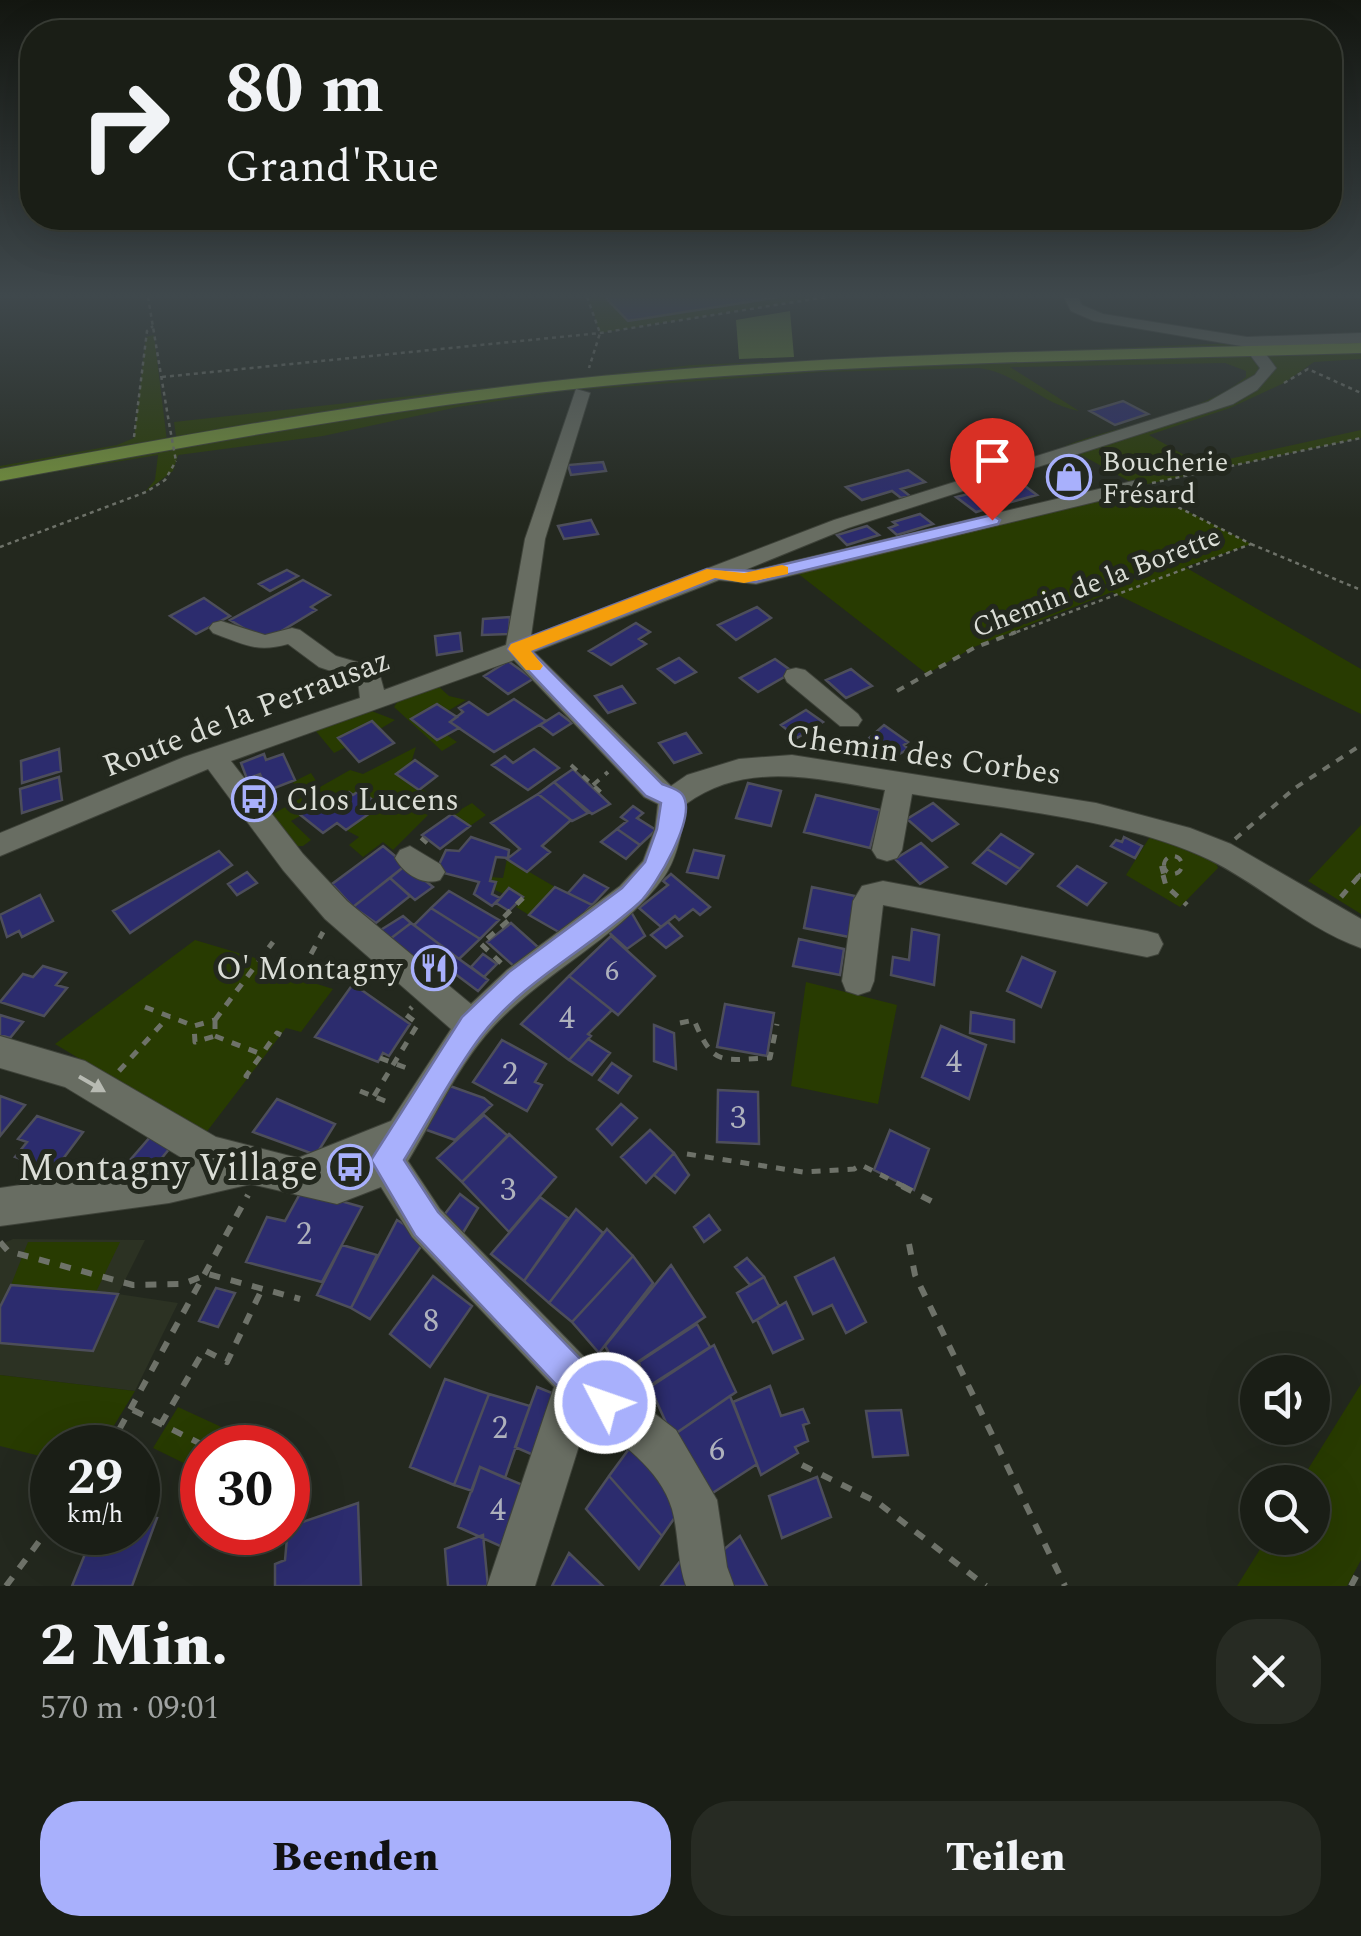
<!DOCTYPE html>
<html lang="de">
<head>
<meta charset="utf-8">
<style>
	:root { --surface:#1a1e16; --page:#272b23; --text:#f1f3f6; --muted:#9fa2a1; --line:#383c35; --accent:#a8b0fc }
	body { margin:0; font-family:Spectral,serif; background:var(--page); color:var(--text); height:100vh; display:flex; flex-direction:column; font-size:38px; white-space:nowrap }
	* { box-sizing:border-box; margin:0 }
	p { font-size:32px; color:var(--muted) }
	.icon { flex:none; width:55px; height:55px; fill:none; stroke:currentColor; stroke-width:2; stroke-linecap:round; stroke-linejoin:round }
	.map { position:relative; height:1586px; overflow:hidden }
	.panel { display:flex; flex-direction:column; background:var(--surface); flex:1 }
	.panel>* { flex:none }
	.guide { position:absolute; left:20px; top:20px; width:1322px; height:210px; border-radius:40px; box-shadow:0 10px 40px #0002,0 0 0 2px var(--line); background:#1a1e16; color:var(--text); overflow:hidden }
	.controls { position:absolute; left:1240px; top:1355px; display:grid; gap:20px }
	.controls a { display:grid; place-items:center; width:90px; height:90px; border-radius:50%; background:var(--surface); box-shadow:0 10px 40px #0002,0 0 0 2px var(--line); font-size:50px }
	.speed { position:absolute; left:30px; top:1425px; display:flex; gap:20px; font-size:50px; font-weight:700; text-align:center }
	.speed>* { display:grid; place-content:center; width:130px; height:130px; border-radius:50%; background:var(--surface); box-shadow:0 10px 40px #0002,0 0 0 2px var(--line); line-height:1 }
	.speed small { font-size:25px; font-weight:400 }
	.speed .limit { border:15px solid #d22; background:#fff; color:#111 }
	.pin { position:absolute; display:grid; place-items:center; width:85px; height:85px; color:#fff; margin:-102px -42px; border-radius:50% 50% 50% 0; rotate:-45deg; box-shadow:0 0 10px #0007 }
	.pin .icon { rotate:45deg }
	.me { position:absolute; width:110px; margin:-55px; rotate:311deg; stroke-linejoin:round; filter:drop-shadow(0 0 8px #0008) }
	.turn { display:flex; align-items:center; gap:35px; height:210px; padding:0 40px; font-size:45px }
	.turn .icon { width:130px; height:130px; stroke-width:2.5 }
	.turn b { display:block; font-size:70px; line-height:85px }
	.round { display:grid; place-items:center; flex:none; width:105px; height:105px; border-radius:40px; background:var(--page) }
	.head { display:flex; align-items:center; justify-content:space-between; height:170px; padding:0 40px }
	h1 { font-size:60px; font-weight:800; line-height:75px }
	.action { display:flex; gap:20px; margin-top:auto; padding:20px 40px }
	.action a { flex:1; height:115px; border-radius:40px; background:var(--accent); color:#111; font-size:40px; font-weight:800; line-height:115px; text-align:center }
	.action a+a { background:var(--page); color:var(--text) }
	.map>svg:first-child { display:block }
</style>
</head>
<body>
<div class="map">
<svg width="1361" height="1586" viewBox="0 0 1361 1586">
	<rect width="100%" height="100%" fill="#23281e"/>
	<path fill="#2c3223" d="M13,1239L145,1240L118,1294L178,1303L135,1391L0,1375V1245Z"/>
	<path fill="#283b01" d="M588,297H825L600,333Z
		M154,335L167,441L0,471V466L117,445L134,438L146,337Z
		M1361,338V359L1314,362L1284,383L1230,408L1149,435L1202,465L1361,430V438L1138,486L1251,544L1185,567L1361,669V714L1112,592L974,647L927,674L792,569L1136,485L1065,446C1121,424 1200,415 1246,377V371L1225,363L1010,367L1079,411C1043,405 1017,373 979,368L822,372L566,391L458,407L323,436L178,455L173,471L145,492L155,480L158,455L0,481V476L177,443L174,422L692,365Z
		M437,685L449,696L466,700L448,711L412,720L436,740L447,735L457,742L442,751L394,707L399,699Z
		M369,710L395,720L380,729L372,721L339,738L346,747L334,753L315,730Z
		M416,747L411,763L397,774L458,811L472,803L486,815L470,826L438,805L393,850L383,842L363,857L349,845L359,837L346,830L380,806L361,790L353,795L349,792C329,806 307,811 291,821L311,840L303,846H292L268,817L301,798L293,782L311,773L320,787L350,770L363,774Z
		M1361,825V914L1308,881Z
		M1151,835L1214,858L1218,868L1180,907L1126,875Z
		M507,859L555,887L529,915L516,907L524,898L510,888L504,894L493,889L491,877L503,878Z
		M195,940L299,971L295,977L333,989L301,1032L286,1028L205,1134L55,1044Z
		M806,982L897,1005L878,1104L791,1086Z
		M28,1242H120L96,1292L11,1285Z
		M0,1375L135,1391L101,1447L52,1448V1459L0,1446Z
		M1361,1384V1560L1347,1586H1237L1267,1538H1312V1482H1300Z
		M178,1407L228,1430L219,1447L202,1448V1472L153,1448Z"/>
	<path fill="#5e7d2e" d="M790,311L794,357L739,359L736,320Z"/>
	<path fill="#2c2c6e" stroke="#4d4e5a" stroke-width="2.5" d="M605,297H780L628,321Z
		M1123,401L1148,414L1115,425L1090,411Z
		M603,462L606,471L571,475L568,465Z
		M908,470L925,482L901,489L910,496L901,498L892,491L862,500L846,487Z
		M1074,471L1087,480L1066,486L1053,477Z
		M1017,480L1037,495L996,506L976,492Z
		M976,492L996,506L976,512L956,497Z
		M920,514L933,524L897,535L889,528L897,525L893,522Z
		M591,520L598,534L564,539L558,526Z
		M867,526L879,535L847,545L837,535Z
		M287,570L298,576L270,591L259,584Z
		M303,580L330,595L311,607L316,610L265,641L230,620Z
		M204,598L230,616L196,634L170,616Z
		M757,607L771,618L736,640L718,625Z
		M510,617L509,634L482,635L483,619Z
		M636,623L650,632L639,639L646,644L611,665L589,651Z
		M460,633L462,651L437,655L435,636Z
		M679,658L696,672L675,683L658,669Z
		M775,659L793,672L758,692L740,678Z
		M508,661L533,679L508,694L484,676Z
		M851,669L872,686L846,698L826,680Z
		M622,686L635,703L608,713L595,696Z
		M514,699L546,721L494,752L450,722L463,712L459,708L469,702L488,715Z
		M437,704L457,717L450,722L459,728L437,740L411,719Z
		M806,710L823,722L797,738L781,725Z
		M559,713L572,723L553,735L540,725Z
		M372,721L394,743L359,762L338,738Z
		M884,725L908,742L904,745L908,749L896,756L888,755L867,740Z
		M686,733L701,753L674,763L659,743Z
		M59,749L61,771L22,783L21,761Z
		M534,749L559,768L528,790L492,765L505,756L513,763Z
		M264,754L266,760L283,754L295,780L267,791L260,774L247,779L241,763Z
		M415,760L437,776L419,790L396,774Z
		M573,769L610,804L592,814L554,782Z
		M59,777L62,800L22,813L20,789Z
		M554,782L588,813L572,821L538,794Z
		M748,783L781,791L771,826L736,818Z
		M360,790L380,806L346,830L337,823L323,833L298,813L316,801L325,808L349,792L353,795Z
		M538,794L571,820L542,846L550,852L527,872L507,859L520,849L491,823Z
		M816,795L880,810L870,848L804,832Z
		M933,803L958,824L932,841L907,819Z
		M633,806L643,813L637,818L656,830L640,845L617,829L627,821L621,817Z
		M452,814L470,826L440,849L422,835Z
		M617,829L640,845L626,859L601,842Z
		M1001,834L1033,854L1020,869L987,849Z
		M471,837L509,850L508,858L496,857L490,881L496,882L492,894L500,898L492,906L474,894L479,882L436,871L446,850L459,851Z
		M1124,837L1142,846L1135,858L1111,846L1116,840L1122,842Z
		M921,843L947,867L920,884L895,859Z
		M383,846L406,865L353,907L332,884Z
		M987,849L1020,869L1006,884L973,863Z
		M694,850L724,856L718,878L687,872Z
		M219,851L232,865L130,933L113,911Z
		M406,865L433,887L415,900L390,878Z
		M1077,866L1106,883L1087,905L1058,886Z
		M247,872L257,883L237,895L228,884Z
		M671,874L710,907L700,915L693,909L679,920L675,916L661,927L639,908L668,885L663,881Z
		M584,875L608,888L592,905L568,893Z
		M390,878L410,896L376,923L353,907Z
		M555,887L592,905L564,935L529,915Z
		M812,887L855,896L849,937L804,928Z
		M509,888L523,897L509,911L496,903Z
		M449,891L499,920L480,939L431,908Z
		M40,895L53,921L22,937L19,931L7,937L0,915Z
		M431,908L480,939L459,959L414,925Z
		M630,910L645,936L627,949L604,928Z
		M403,916L411,923L390,939L379,931Z
		M668,922L682,936L666,948L651,935Z
		M411,923L459,959L488,980L478,991L450,970L438,980L390,939Z
		M511,923L539,948L516,968L487,942Z
		M912,929L939,935L934,985L891,975L893,957L909,960Z
		M611,936L655,976L618,1015L569,976Z
		M799,939L844,949L840,975L793,966Z
		M483,954L497,964L484,977L471,967Z
		M1022,957L1055,972L1041,1007L1007,991Z
		M43,966L66,973L56,985L67,988L44,1016L0,1002L23,974L33,977Z
		M569,976L612,1010L588,1034L591,1036L569,1060L521,1024Z
		M353,984L410,1024L389,1056L383,1053L378,1062L315,1037Z
		M725,1004L774,1013L767,1056L717,1047Z
		M971,1012L1014,1020V1042L970,1033Z
		M0,1015L23,1022L10,1038L0,1035Z
		M654,1025L674,1033L676,1069L654,1061Z
		M941,1026L986,1045L969,1099L922,1077Z
		M588,1039L610,1053L592,1075L569,1060Z
		M502,1040L546,1064L535,1082L542,1085L527,1111L473,1082Z
		M612,1063L631,1076L618,1093L599,1080Z
		M450,1086L484,1098L492,1105L455,1140L424,1129Z
		M718,1090L758,1092L759,1144L717,1142Z
		M0,1096L25,1105L0,1136Z
		M277,1099L335,1124L316,1155L253,1132Z
		M621,1104L637,1118L612,1145L597,1129Z
		M484,1115L508,1136L462,1182L437,1158Z
		M37,1116L83,1132L54,1171L15,1157L27,1142L18,1139Z
		M650,1130L674,1153L646,1183L621,1157Z
		M890,1130L929,1149L914,1190L874,1170Z
		M509,1134L556,1177L509,1232L462,1182Z
		M151,1136L170,1148L151,1171L131,1159Z
		M674,1153L689,1175L675,1193L654,1175Z
		M302,1190L362,1207L322,1282L246,1262L267,1217L285,1221Z
		M460,1194L478,1208L458,1241L438,1223Z
		M540,1197L568,1218L524,1281L491,1254Z
		M576,1209L603,1233L549,1303L524,1281Z
		M709,1215L720,1230L704,1242L694,1227Z
		M397,1220L427,1238L370,1319L351,1308Z
		M607,1229L633,1256L572,1322L549,1303Z
		M342,1245L377,1255L351,1308L317,1295Z
		M633,1256L653,1283L599,1353L572,1322Z
		M747,1258L764,1277L750,1285L735,1267Z
		M834,1258L866,1322L846,1333L832,1305L813,1314L795,1277Z
		M671,1265L705,1317L621,1373L605,1346Z
		M433,1276L472,1306L430,1367L390,1334Z
		M764,1277L779,1306L753,1322L737,1293Z
		M11,1285L96,1292L118,1294L93,1351L0,1343V1307Z
		M216,1288L235,1293L218,1327L199,1321Z
		M786,1302L803,1339L773,1353L757,1320Z
		M697,1324L710,1347L646,1388L639,1362Z
		M714,1345L736,1392L672,1436L650,1387Z
		M445,1379L489,1394L454,1485L410,1467Z
		M770,1386L781,1416L803,1409L809,1423L803,1425L808,1441L795,1447L798,1453L761,1475L733,1402Z
		M537,1387L567,1399L545,1460L515,1447Z
		M489,1394L530,1406L505,1478L480,1467L472,1491L454,1485Z
		M730,1396L757,1464L708,1496L675,1434Z
		M901,1410L908,1455L873,1457L866,1411Z
		M634,1442L687,1500L662,1536L609,1476Z
		M480,1467L537,1491L516,1553L458,1527Z
		M609,1476L662,1536L639,1569L586,1509Z
		M817,1477L831,1517L782,1538L769,1496Z
		M358,1503L361,1586H275V1564L285,1560L288,1527Z
		M138,1516L157,1518L132,1586H72L94,1532H138Z
		M483,1535L488,1586H448L445,1549Z
		M740,1536L767,1586H723L710,1561Z
		M569,1553L603,1586H552Z
		M681,1560L702,1586H661Z"/>
	<g fill="none" stroke-linecap="round" stroke-linejoin="round">
		<defs>
			<path id="minor" d="M1064,297H1078L1082,305L1103,314L1247,337L1361,333V343L1247,347L1094,321L1071,311Z
				M1250,349H1262L1276,368L1257,390L1233,404L848,528L745,570H756L1137,480L1144,482V490L756,584L719,580L534,652L671,786L687,775L739,759L792,755L1096,803L1190,828L1231,844L1361,919V948C1307,929 1261,885 1210,860C1127,819 1003,809 912,794L902,850L897,858L887,861L877,858L872,850L885,790C817,779 746,760 686,804C683,828 678,857 664,877C619,940 536,975 485,1036C455,1072 433,1120 408,1161L440,1209L593,1366L676,1430L717,1500L727,1567L734,1586H686C677,1561 679,1534 672,1509C660,1468 619,1442 588,1417L535,1586H487L554,1387L412,1237L381,1187L337,1204L251,1184L169,1203L0,1226V1188L187,1161L65,1087L0,1068V1036L85,1061L216,1137L298,1158L391,1121L451,1029L325,919L283,870L208,769L0,856V833L184,757L360,698L358,680L319,667L288,644C256,653 243,644 213,633L209,628L213,623L221,621L265,635L292,628L300,630L336,656L378,668L384,690L506,645L525,539L576,389L590,393L545,539L531,636L834,520L1208,402L1255,375L1260,368L1248,352ZM514,660L644,797L658,804L655,829L643,861L620,886L507,970L471,1004L347,901L303,854L231,761Z
				M796,668L805,670L858,714L862,720L858,726H840L787,682L784,676L787,670Z
				M410,846L440,864L445,872L440,880C423,886 404,874 395,858L400,850Z
				M883,881L1147,931L1158,934L1163,944L1158,954L1147,957L883,905L874,981L870,991L858,995L846,991L842,981L853,901L862,886Z"/>
			<path id="major" d="M1361,343V353C1119,360 877,362 635,383C422,402 211,442 0,481V469C211,430 422,391 636,373C877,352 1119,350 1361,343Z"/>
		</defs>
		<use href="#minor" stroke="#3e4239" stroke-width="2"/>
		<use href="#major" stroke="#3e4239" stroke-width="2"/>
		<path stroke="#6e7269" stroke-width="2.5" stroke-dasharray="4 4" stroke-linecap="butt" d="M148,297L169,423
			M587,297L600,333L589,368
			M162,377L600,333L826,297
			M1284,383L1308,369L1361,393
			M1002,431L1026,450
			M134,437L147,331L153,326
			M1152,483L1361,438
			M1251,544L1361,590
			M0,547L146,492L165,480L176,461
			M1009,635L1251,544L1150,493"/>
		<path stroke="#6e7269" stroke-width="4" stroke-dasharray="8 8" stroke-linecap="butt" d="M897,691L974,648L1016,632
			M571,765L605,796
			M593,785L608,772
			M421,838L430,846
			M1235,839L1295,788L1361,745
			M1164 865a9 9 0 1 1 18 0a9 9 0 1 1-18 0Z
			M1161,866L1164,877
			M1358,877L1361,874"/>
		<path stroke="#6e7269" stroke-width="5" stroke-dasharray="9 9" stroke-linecap="butt" d="M1163,875L1166,886L1187,905
			M1341,897L1360,875
			M504,917L523,898
			M311,954L323,932
			M501,963L481,944L509,920
			M359,987L372,975
			M145,1007L194,1026
			M215,1020V1036L195,1042L194,1026Z
			M215,1020L273,942
			M680,1023L694,1020C714,1069 723,1059 770,1058L777,1024
			M215,1036L261,1054
			M380,1058L412,1070
			M119,1071L169,1016
			M249,1077L246,1076L277,1033L281,1035
			M360,1091L390,1103
			M374,1096L418,1024L405,1014L412,1007
			M687,1154L803,1172L854,1169L861,1165L907,1188"/>
		<path stroke="#6e7269" stroke-width="6" stroke-dasharray="11 11" stroke-linecap="butt" d="M902,1186L933,1202
			M0,1242L8,1251L133,1285L183,1284L208,1274L300,1299
			M909,1244L915,1275L1065,1586
			M133,1410L209,1448
			M161,1424L204,1350L227,1362L262,1289
			M109,1448L248,1195
			M802,1465L877,1502L986,1586
			M6,1586L52,1524
			M1351,1586L1361,1567"/>
		<use href="#minor" fill="#686d62" fill-rule="evenodd"/>
		<use href="#major" fill="#75933b" fill-rule="evenodd"/>
		<path stroke="#6e7269" stroke-width="2.5" stroke-dasharray="4 4" stroke-linecap="butt" d="M169,423L176,461"/>
	</g>
	<defs><path id="oneway-solid" d="M-6-.8H1V-3.2L6.5 0L1 3.2V.8H-6Z" transform="scale(2.5)"/></defs>
	<use fill="#b8bbb3" href="#oneway-solid" transform="translate(92 1084) rotate(30)"/>
	<linearGradient id="sky" x2="0" y2="1"><stop stop-color="#131610"/><stop offset="0.57" stop-color="#3f484c"/><stop offset="1" stop-color="#3f484c" stop-opacity="0"/></linearGradient>
	<rect width="1361" height="519" fill="url(#sky)"/>
	<path fill="#a8b0fc" stroke="#6d72a4" stroke-width="2.5" d="M992,515L1000,520L998,524L756,582L716,578L531,651L662,784C667,786 678,789 682,794C699,815 655,888 639,903C588,949 523,981 481,1036C452,1074 429,1120 404,1160L438,1212L590,1369L618,1390L623,1403L618,1416L605,1421L565,1394L415,1235L371,1160L462,1017L509,972L622,888L645,862L657,829L661,803L646,796L508,649L511,644L707,569L756,571Z"/>
	<path fill="#f59e0b" d="M782,565L788,567V574L744,583L715,578L531,651L543,666L540,670H526L508,649L511,644L707,569L744,573Z"/>
	<defs>
		<symbol id="shop-ring" viewBox="-11 -11 22 22"><circle r="9.5" fill="#23281e" stroke="#a8b0fc" stroke-width="1.5"/><path d="M-5-2.5h2.3a2.7 3.5 0 0 1 5.4 0H5L5.5 6h-11ZM-1.5-2.5h3a1.5 2.3 0 0 0-3 0Z" fill="#a8b0fc"/></symbol>
		<symbol id="bus-ring" viewBox="-11 -11 22 22"><circle r="9.5" fill="#23281e" stroke="#a8b0fc" stroke-width="1.5"/><path d="M-5-6H5V4H4V6H2V4H-2V6H-4V4H-5ZM-3.5-4V0h7V-4ZM-3.5 1.2v1.5H-2V1.2ZM2 1.2v1.5H3.5V1.2Z" fill="#a8b0fc"/></symbol>
		<symbol id="restaurant-ring" viewBox="-11 -11 22 22"><circle r="9.5" fill="#23281e" stroke="#a8b0fc" stroke-width="1.5"/><path d="M-5-6h1v4h1v-4h1v4h1v-4h1v5L-1.5 .5V6h-2V.5L-5-1ZM5-6V6H3V1.5H1.5Q1.5-4 5-6Z" fill="#a8b0fc"/></symbol>
	</defs>
	<g fill-rule="evenodd">
		<use href="#shop-ring" x="1044" y="452" width="50" height="50"/>
		<use href="#bus-ring" x="229" y="774" width="50" height="50"/>
		<use href="#restaurant-ring" x="409" y="943" width="50" height="50"/>
		<use href="#bus-ring" x="325" y="1142" width="50" height="50"/>
	</g>
	<g text-anchor="middle" stroke-width="10" stroke-linejoin="round" paint-order="stroke">
		<g font-size="28" fill="#daddd6" stroke="#23281e" text-anchor="start">
			<text x="1102" y="471">Boucherie<tspan x="1102" dy="32">Frésard</tspan></text>
		</g>
		<g font-size="28" fill="#daddd6" stroke="#23281e">
			<text transform="translate(1096 581) rotate(-21)" y="10">Chemin de la Borette</text>
		</g>
		<g font-size="28" fill="#aeb1bc">
			<text x="612" y="980">6</text>
		</g>
		<g font-size="32" fill="#daddd6" stroke="#23281e">
			<text transform="translate(246 712) rotate(-21)" y="11">Route de la Perrausaz</text>
			<text transform="translate(924 754) rotate(8)" y="11">Chemin des Corbes</text>
		</g>
		<g font-size="32" fill="#daddd6" stroke="#23281e" text-anchor="start">
			<text x="286" y="810">Clos Lucens</text>
			<text x="402" y="979" text-anchor="end">O' Montagny</text>
		</g>
		<g font-size="32" fill="#aeb1bc">
			<text x="567" y="1028">4</text>
			<text x="954" y="1072">4</text>
			<text x="510" y="1084">2</text>
			<text x="738" y="1128">3</text>
			<text x="508" y="1200">3</text>
			<text x="304" y="1244">2</text>
			<text x="431" y="1331">8</text>
			<text x="500" y="1438">2</text>
			<text x="717" y="1460">6</text>
			<text x="498" y="1520">4</text>
		</g>
		<g font-size="38" fill="#daddd6" stroke="#23281e" text-anchor="end">
			<text x="318" y="1180">Montagny Village</text>
		</g>
	</g>
</svg>
<div class="controls">
<a><svg class="icon" aria-label="sound" viewBox="0 0 24 24"><path d="M4 9h4l5-4v14l-5-4H4zM17 9q2 3 0 6"/></svg></a>
<a><svg class="icon" aria-label="search" viewBox="0 0 24 24"><circle cx="10" cy="10" r="6"/><path d="M15 15l6 6"/></svg></a>
</div>
<div class="speed"><div>29<small>km/h</small></div><div class="limit">30</div></div>
<div class="pin" style="left:992px;top:520px;background:#d93025"><svg class="icon" aria-label="arrive" viewBox="0 0 24 24"><path d="M6 21V4h12l-3 4 3 4H6"/></svg></div>
<svg class="me" style="left:605px;top:1403px" viewBox="-20 -20 40 40"><circle r="17" fill="#a8b0fc" stroke="#fff" stroke-width="3"/><path d="M0-11L8 9 0 5-8 9z" fill="#fff"/></svg>
<div class="guide">
<div class="turn"><svg class="icon" aria-label="right" viewBox="0 0 24 24"><path d="M7 20v-9h11M14 6l5 5-5 5"/></svg><div><b>80 m</b>Grand'Rue</div></div>
</div>
</div>
<section class="panel">
<div class="head"><div><h1>2 Min.</h1><p>570 m · 09:01</p></div><a class="round"><svg class="icon" aria-label="close" viewBox="0 0 24 24"><path d="M6 6l12 12M18 6L6 18"/></svg></a></div>
<div class="action"><a>Beenden</a><a>Teilen</a></div>
</section>
</body>
</html>
